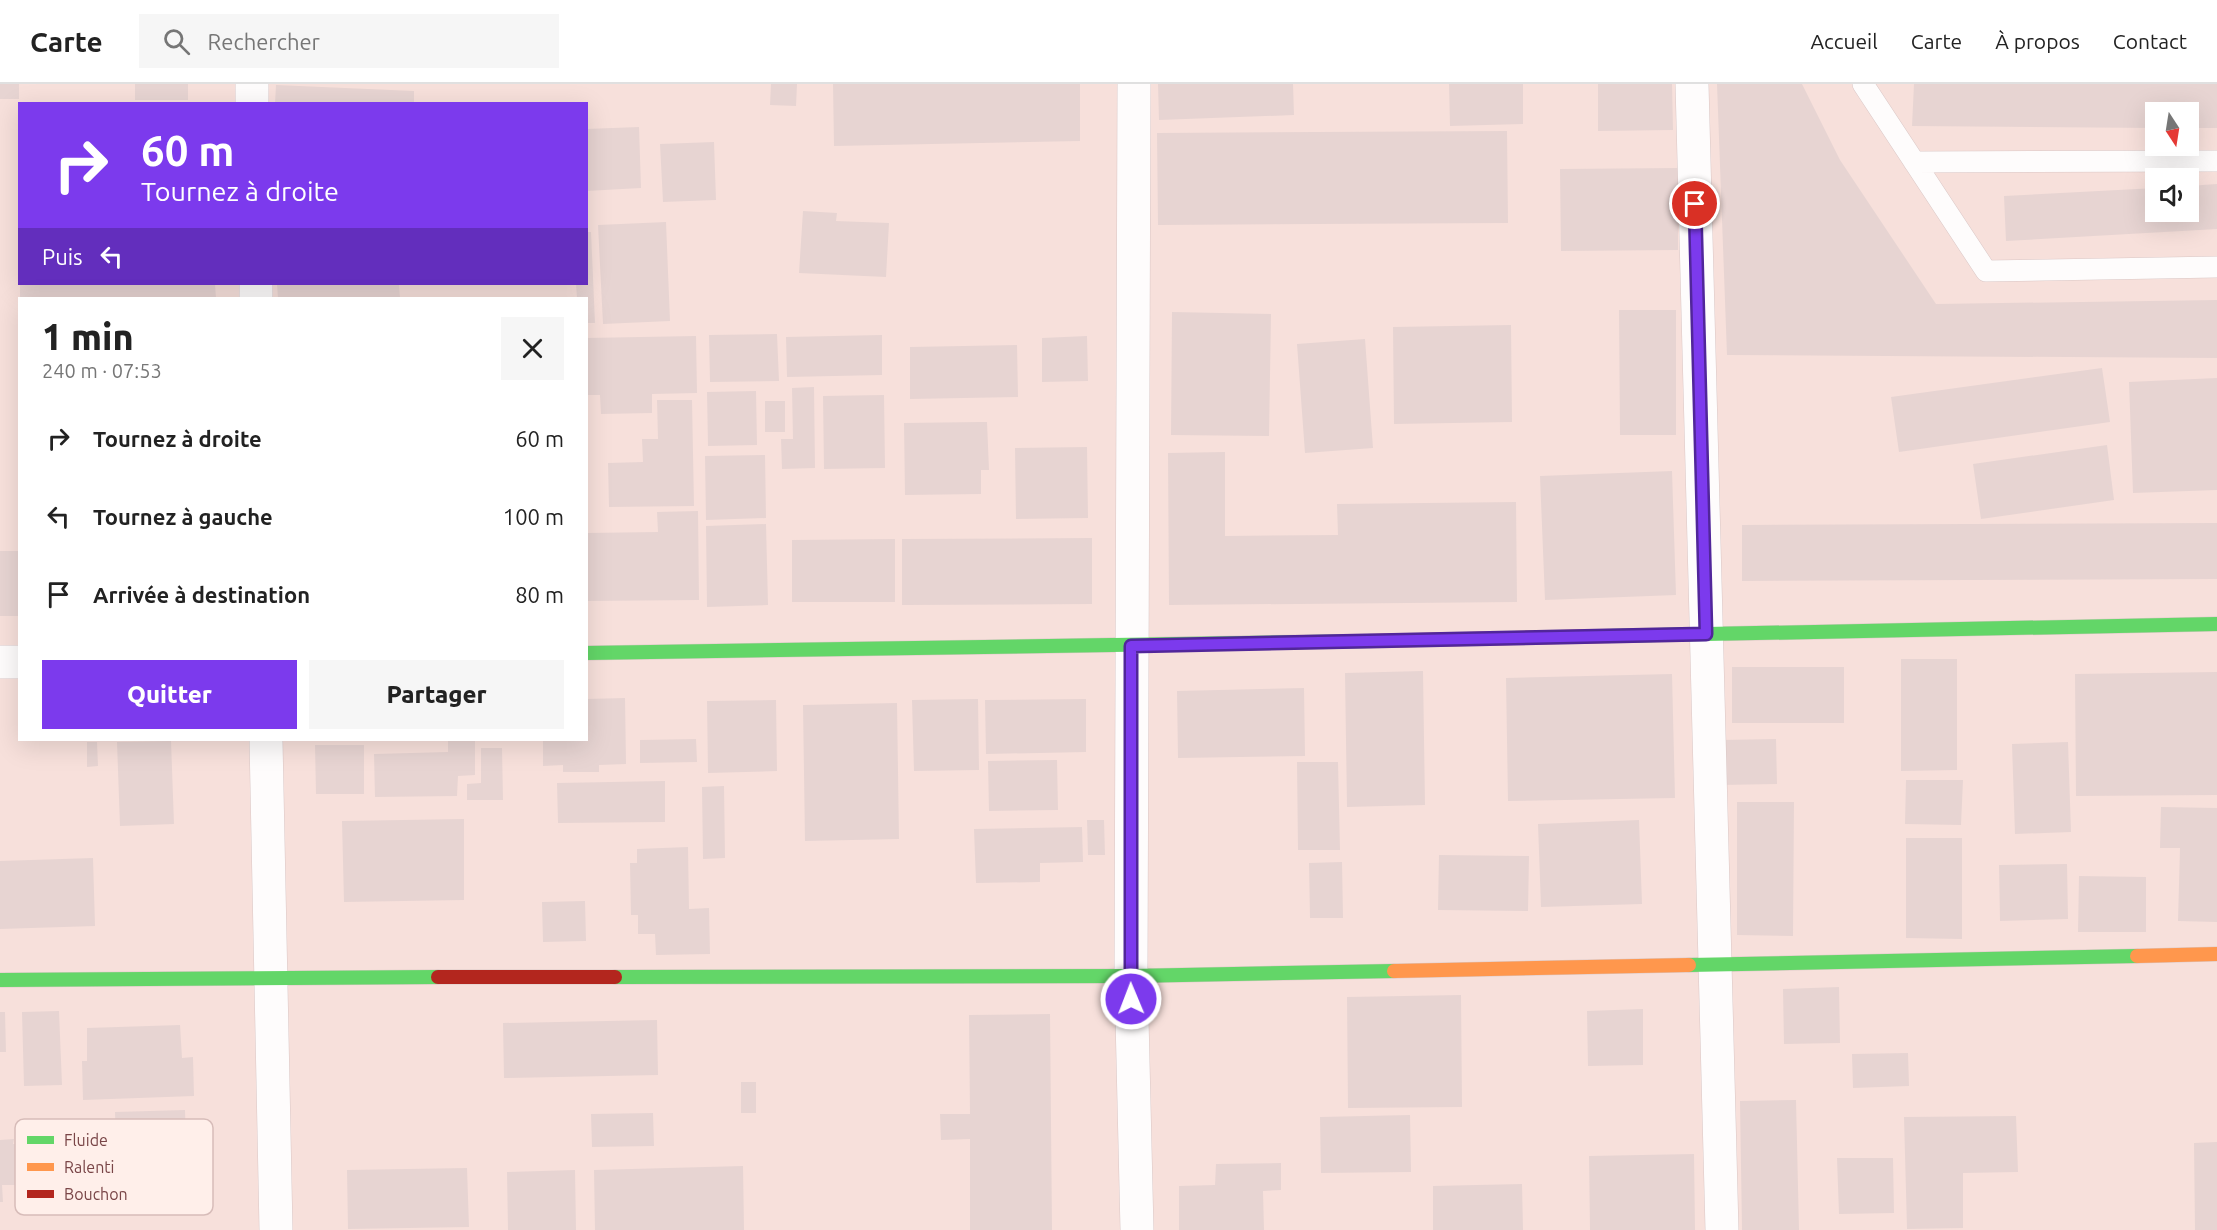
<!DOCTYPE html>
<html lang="fr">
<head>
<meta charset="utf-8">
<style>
	:root { --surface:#fff; --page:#f6f6f6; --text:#222; --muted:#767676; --line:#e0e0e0; --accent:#7c3aed }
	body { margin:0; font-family:Ubuntu,sans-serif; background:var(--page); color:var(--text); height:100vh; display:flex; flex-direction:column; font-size:22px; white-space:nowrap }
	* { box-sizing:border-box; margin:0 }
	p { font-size:20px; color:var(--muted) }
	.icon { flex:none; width:33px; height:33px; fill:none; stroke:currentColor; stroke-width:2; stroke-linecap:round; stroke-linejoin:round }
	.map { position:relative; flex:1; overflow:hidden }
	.panel { position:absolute; left:18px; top:213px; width:570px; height:444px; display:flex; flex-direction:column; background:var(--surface); border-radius:0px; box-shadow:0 6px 24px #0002 }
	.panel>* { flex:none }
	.guide { position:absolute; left:18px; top:18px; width:570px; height:183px; border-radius:0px; box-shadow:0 6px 24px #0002; background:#7c3aed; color:#fff; overflow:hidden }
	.needle { width:39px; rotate:168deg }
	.controls { position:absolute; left:2145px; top:18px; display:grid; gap:12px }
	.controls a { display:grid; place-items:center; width:54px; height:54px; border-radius:0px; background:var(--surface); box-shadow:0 6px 24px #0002; font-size:30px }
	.pin { position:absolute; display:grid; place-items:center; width:51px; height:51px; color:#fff; margin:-26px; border:3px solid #fff; border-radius:50%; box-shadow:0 2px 6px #0007 }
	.me { position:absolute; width:66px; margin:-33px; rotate:359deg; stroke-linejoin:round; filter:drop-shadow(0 0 4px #0008) }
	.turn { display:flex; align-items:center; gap:21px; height:126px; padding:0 24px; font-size:27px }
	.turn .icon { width:78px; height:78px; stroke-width:2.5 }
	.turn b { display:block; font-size:42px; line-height:51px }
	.then { display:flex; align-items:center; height:57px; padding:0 24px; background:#0003; gap:12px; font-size:22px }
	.round { display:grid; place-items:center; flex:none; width:63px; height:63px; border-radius:0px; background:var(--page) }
	.summary { display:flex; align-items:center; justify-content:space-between; height:102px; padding:0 24px }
	h1 { font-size:36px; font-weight:800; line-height:45px }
	.primary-button { display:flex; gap:12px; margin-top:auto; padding:12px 24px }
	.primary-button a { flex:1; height:69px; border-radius:0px; background:var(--accent); color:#fff; font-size:24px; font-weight:800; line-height:69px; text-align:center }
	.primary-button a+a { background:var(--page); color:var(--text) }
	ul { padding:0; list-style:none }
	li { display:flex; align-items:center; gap:18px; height:78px; padding:0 24px }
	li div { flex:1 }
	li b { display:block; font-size:22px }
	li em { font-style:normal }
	header { display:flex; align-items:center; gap:36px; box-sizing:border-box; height:84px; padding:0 30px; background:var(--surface); border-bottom:2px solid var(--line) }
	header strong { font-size:28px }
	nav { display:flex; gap:33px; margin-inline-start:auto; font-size:21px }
	.search { width:420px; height:54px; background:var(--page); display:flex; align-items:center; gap:15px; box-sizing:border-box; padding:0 21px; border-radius:0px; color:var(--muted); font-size:22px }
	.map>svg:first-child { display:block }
</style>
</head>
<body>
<header>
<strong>Carte</strong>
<div class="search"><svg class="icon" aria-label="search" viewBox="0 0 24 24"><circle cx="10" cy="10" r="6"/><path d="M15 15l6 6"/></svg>Rechercher</div>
<nav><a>Accueil</a><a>Carte</a><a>À propos</a><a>Contact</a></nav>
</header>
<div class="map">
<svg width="2217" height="1146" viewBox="0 0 2217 1146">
	<rect width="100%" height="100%" fill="#f8ece8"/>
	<path fill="#f7e0db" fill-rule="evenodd" d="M0,0H2217V1146H0ZM20,20H586V200H20ZM2156,28H2188V62H2156ZM2156,94H2188V128H2156ZM20,214H586V656H20Z"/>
	<path fill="#e7d4d2" d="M0,0H19V15H0Z
		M135,0H188V16H135Z
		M771,0H797L796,22L770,21Z
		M833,0H1080V57L834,62Z
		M1158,0H1293L1294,31L1159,36Z
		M1449,0H1523V40L1450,42Z
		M1598,0H1672L1673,46L1598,47Z
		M1717,0H1802L1840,76L1936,220L2217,216V274L1727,271Z
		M1914,0H2217V44H2188V28H2156V44L1912,42Z
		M276,1L414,7V20H275Z
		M639,43L641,104L586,107V45Z
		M1507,47L1508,139L1158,141L1157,49Z
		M714,58L716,116L663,118L660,60Z
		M1678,84V166L1561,167L1560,85Z
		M2217,100V145L2006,157L2004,112L2156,104V128H2188V102Z
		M803,127L837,129L836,137L889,139L886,193L799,189Z
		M666,138L670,237L603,240L598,141Z
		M586,148H591L595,239H586V214H577L576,200H586Z
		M20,200H215L216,214H20Z
		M277,200H399L400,214H278Z
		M1619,226H1676V351H1620Z
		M1172,228L1271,230L1269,352L1171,351Z
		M1511,241L1512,338L1394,340L1393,243Z
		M777,250L779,297L710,298L709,251Z
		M882,251V291L787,293L786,253Z
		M696,252L697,309L652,310V329L601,330L600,311H586V254Z
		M1087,252L1088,297L1042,298V254Z
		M1365,255L1373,364L1305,369L1297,260Z
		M1017,261L1018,313L910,315V263Z
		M2102,284L2110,338L1899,368L1891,313Z
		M2217,294V406L2133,409L2129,298Z
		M814,303L815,384L782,385L781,355H793L792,304Z
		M756,307L757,361L708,362L707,308Z
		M884,311L885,384L824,385L823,312Z
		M657,316H692L694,422L609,423L608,379L643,378L642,355H658Z
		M765,317H785V348H765Z
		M980,338H987L989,386H981V410L905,411L904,339Z
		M2107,361L2114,416L1981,435L1973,380Z
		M1087,363L1088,434L1016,435L1015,364Z
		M1225,368V452L1338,451L1337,420L1516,418L1517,518L1169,521L1168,369Z
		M765,371L766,434L706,436L705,372Z
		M1672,387L1676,511L1545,516L1540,392Z
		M698,427L699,516L586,517V449L658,448L657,428Z
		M2217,439V495L1742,497V441Z
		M766,440L768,521L707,523L706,442Z
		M1092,454V520L902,521V455Z
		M895,455V518H792V456Z
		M0,467H20V532H0Z
		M1901,575H1957V686L1901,687Z
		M1732,583H1844V639H1732Z
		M1423,587L1425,721L1347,723L1345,589Z
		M2217,588V711L2076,712L2075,590Z
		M1672,590L1675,714L1508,717L1506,594Z
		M1304,604L1305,672L1178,674L1177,607Z
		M625,614L626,680L599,681V688H563V681L543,682V656H586V615Z
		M978,615L979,686L914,687L912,616Z
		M1086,615V668L986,670L985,616Z
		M776,616L777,687L708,689L707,617Z
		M897,619L899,755L805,757L803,621Z
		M696,655L697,678L640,679V656Z
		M1776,655L1777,700L1720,701V656Z
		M448,656H475V691L458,692L457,712L375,713L374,670L448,668Z
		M171,657L174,740L120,742L117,658Z
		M87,658H97L98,682L87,683Z
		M2068,658L2071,748L2015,750L2012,660Z
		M315,661H364V710H316Z
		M481,664H502L503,716H467V700L481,699Z
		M1057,676L1058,726L989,727L988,677Z
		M1297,678H1338L1340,766H1298Z
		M1906,696H1963L1961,741L1905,740Z
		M665,697V738L558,739L557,699Z
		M724,702L725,774L703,775L702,703Z
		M1737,718H1794L1793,852L1737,851Z
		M2161,723L2217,724V838L2178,837L2180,764H2160Z
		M464,735V816L344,818L342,737Z
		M1087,736H1104L1105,771H1088Z
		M1639,736L1642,820L1541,823L1538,740Z
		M1082,743L1083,778L1040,779V798L976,799L974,745Z
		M1906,754H1962V855L1906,854Z
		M688,763L689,825L709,824L710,870L656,871L655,850H638V831H631L630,779H637V765Z
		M1439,771L1529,772L1528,827L1438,826Z
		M93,774L95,842L0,845V777Z
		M1342,778L1343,834H1310L1309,779Z
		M2067,780L2068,835L2000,837L1999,781Z
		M2079,792L2146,793V848H2078Z
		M585,817L586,857L543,858L542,818Z
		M1839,903L1840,959L1784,960L1783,905Z
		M1461,911L1462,1023L1348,1024L1347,913Z
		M1643,925V981L1588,982L1587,927Z
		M59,927L62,1001L24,1002L22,928Z
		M0,928H5L6,968H0Z
		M1050,930L1052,1146H970V1055L941,1056L940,1030H970L969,931Z
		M657,936L658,991L504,994L503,939Z
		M180,941L182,974L193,973L194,1012L83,1016L82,977H87V944Z
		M1908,969L1909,1002L1853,1004L1852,970Z
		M741,998H756V1029H741Z
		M1796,1016L1799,1146H1742L1740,1017Z
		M185,1026L186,1062H202V1084L187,1085L188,1120L118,1122L115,1028Z
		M653,1029L654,1062L592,1063L591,1030Z
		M1410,1031L1411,1088L1321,1089L1320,1033Z
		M2016,1032L2018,1088L1963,1089V1144L1907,1145L1904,1033Z
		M14,1055L13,1060H33L35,1086L15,1087V1101H2L3,1118H0V1056Z
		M2217,1058V1146H2195L2194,1059Z
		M1694,1070L1695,1146H1590L1589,1072Z
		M1837,1074H1893L1894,1129L1839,1130Z
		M1281,1079V1106L1263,1107L1264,1146H1179V1102L1215,1101L1216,1080Z
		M743,1082L744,1146H595L594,1086Z
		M467,1084L469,1143L348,1145L347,1086Z
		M575,1086L576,1146H508L507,1088Z
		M1522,1100L1523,1146H1433V1102Z"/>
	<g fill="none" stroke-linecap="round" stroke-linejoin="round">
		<defs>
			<path id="lane" d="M1863,0L1986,187L2217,183
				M1914,78L2217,77"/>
			<path id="street" d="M252,0V20
				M1134,0L1131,892L1137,1146
				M1692,0L1722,1146
				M256,200V214
				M0,578H20
				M266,656L276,1146"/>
			<path id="fast" d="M1608,552L2217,540
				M586,569L1371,557
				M1689,881L2137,872
				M615,893L1131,892L1394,887
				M0,896L438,893"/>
			<path id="slow" d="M1371,557L1608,552
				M2137,872L2217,870
				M1394,887L1689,881"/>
			<path id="jam" d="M438,893H615"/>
		</defs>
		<use href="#lane" stroke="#dac7c6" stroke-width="22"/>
		<use href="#street" stroke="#dac7c6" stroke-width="34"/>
		<use href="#fast" stroke="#dcc9c7" stroke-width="15"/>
		<use href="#slow" stroke="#dcc9c7" stroke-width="15"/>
		<use href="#jam" stroke="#dcc9c7" stroke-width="15"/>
		<use href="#lane" stroke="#fefcfc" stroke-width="21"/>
		<use href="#street" stroke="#fefcfc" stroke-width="33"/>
		<use href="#fast" stroke="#63d668" stroke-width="14"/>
		<use href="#slow" stroke="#ff974d" stroke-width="14"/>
		<use href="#jam" stroke="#b3261e" stroke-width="14"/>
	</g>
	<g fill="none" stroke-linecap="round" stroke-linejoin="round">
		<defs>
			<path id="route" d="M1131,915V562L1706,550L1695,120"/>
		</defs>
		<use href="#route" stroke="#51269a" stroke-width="15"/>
		<use href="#route" stroke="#7c3aed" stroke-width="10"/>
	</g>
	<rect x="15" y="1035" width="198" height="96" rx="9" fill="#ffefea" stroke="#d7bcb9" stroke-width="1.5"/>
	<rect x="27" y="1052" width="27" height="8" fill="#63d668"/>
	<rect x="27" y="1079" width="27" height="8" fill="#ff974d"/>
	<rect x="27" y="1106" width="27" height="8" fill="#b3261e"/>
	<g font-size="16" fill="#794547">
		<text x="64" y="1062">Fluide</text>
		<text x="64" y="1089">Ralenti</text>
		<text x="64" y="1116">Bouchon</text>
	</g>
</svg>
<div class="controls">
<a><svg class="needle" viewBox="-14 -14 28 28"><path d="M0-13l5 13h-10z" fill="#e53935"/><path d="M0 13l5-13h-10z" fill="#767676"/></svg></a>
<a><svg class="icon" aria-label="sound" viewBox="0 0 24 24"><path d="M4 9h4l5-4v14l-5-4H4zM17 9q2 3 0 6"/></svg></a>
</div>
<div class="pin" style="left:1695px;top:120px;background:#d93025"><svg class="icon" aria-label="arrive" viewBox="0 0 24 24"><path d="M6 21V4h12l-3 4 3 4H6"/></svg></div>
<svg class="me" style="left:1131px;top:915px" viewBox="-20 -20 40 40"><circle r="17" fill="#7c3aed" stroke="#fff" stroke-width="3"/><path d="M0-11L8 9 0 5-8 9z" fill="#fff"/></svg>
<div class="guide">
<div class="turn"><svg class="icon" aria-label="right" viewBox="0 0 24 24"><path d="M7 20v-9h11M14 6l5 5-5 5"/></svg><div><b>60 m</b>Tournez à droite</div></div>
<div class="then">Puis<svg class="icon" aria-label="left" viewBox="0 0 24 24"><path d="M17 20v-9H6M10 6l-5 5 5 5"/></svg></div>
</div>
<section class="panel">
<div class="summary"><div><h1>1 min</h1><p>240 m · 07:53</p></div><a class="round"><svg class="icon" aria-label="close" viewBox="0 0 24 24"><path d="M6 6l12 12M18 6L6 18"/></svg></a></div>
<ul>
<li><svg class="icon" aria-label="right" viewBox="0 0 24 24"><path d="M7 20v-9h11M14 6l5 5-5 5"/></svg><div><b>Tournez à droite</b></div><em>60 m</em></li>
<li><svg class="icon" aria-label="left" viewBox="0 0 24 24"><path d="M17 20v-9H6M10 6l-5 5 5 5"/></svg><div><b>Tournez à gauche</b></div><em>100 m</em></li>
<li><svg class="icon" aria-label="arrive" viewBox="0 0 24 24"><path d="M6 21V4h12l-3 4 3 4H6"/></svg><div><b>Arrivée à destination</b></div><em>80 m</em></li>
</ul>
<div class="primary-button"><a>Quitter</a><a>Partager</a></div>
</section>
</div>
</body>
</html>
